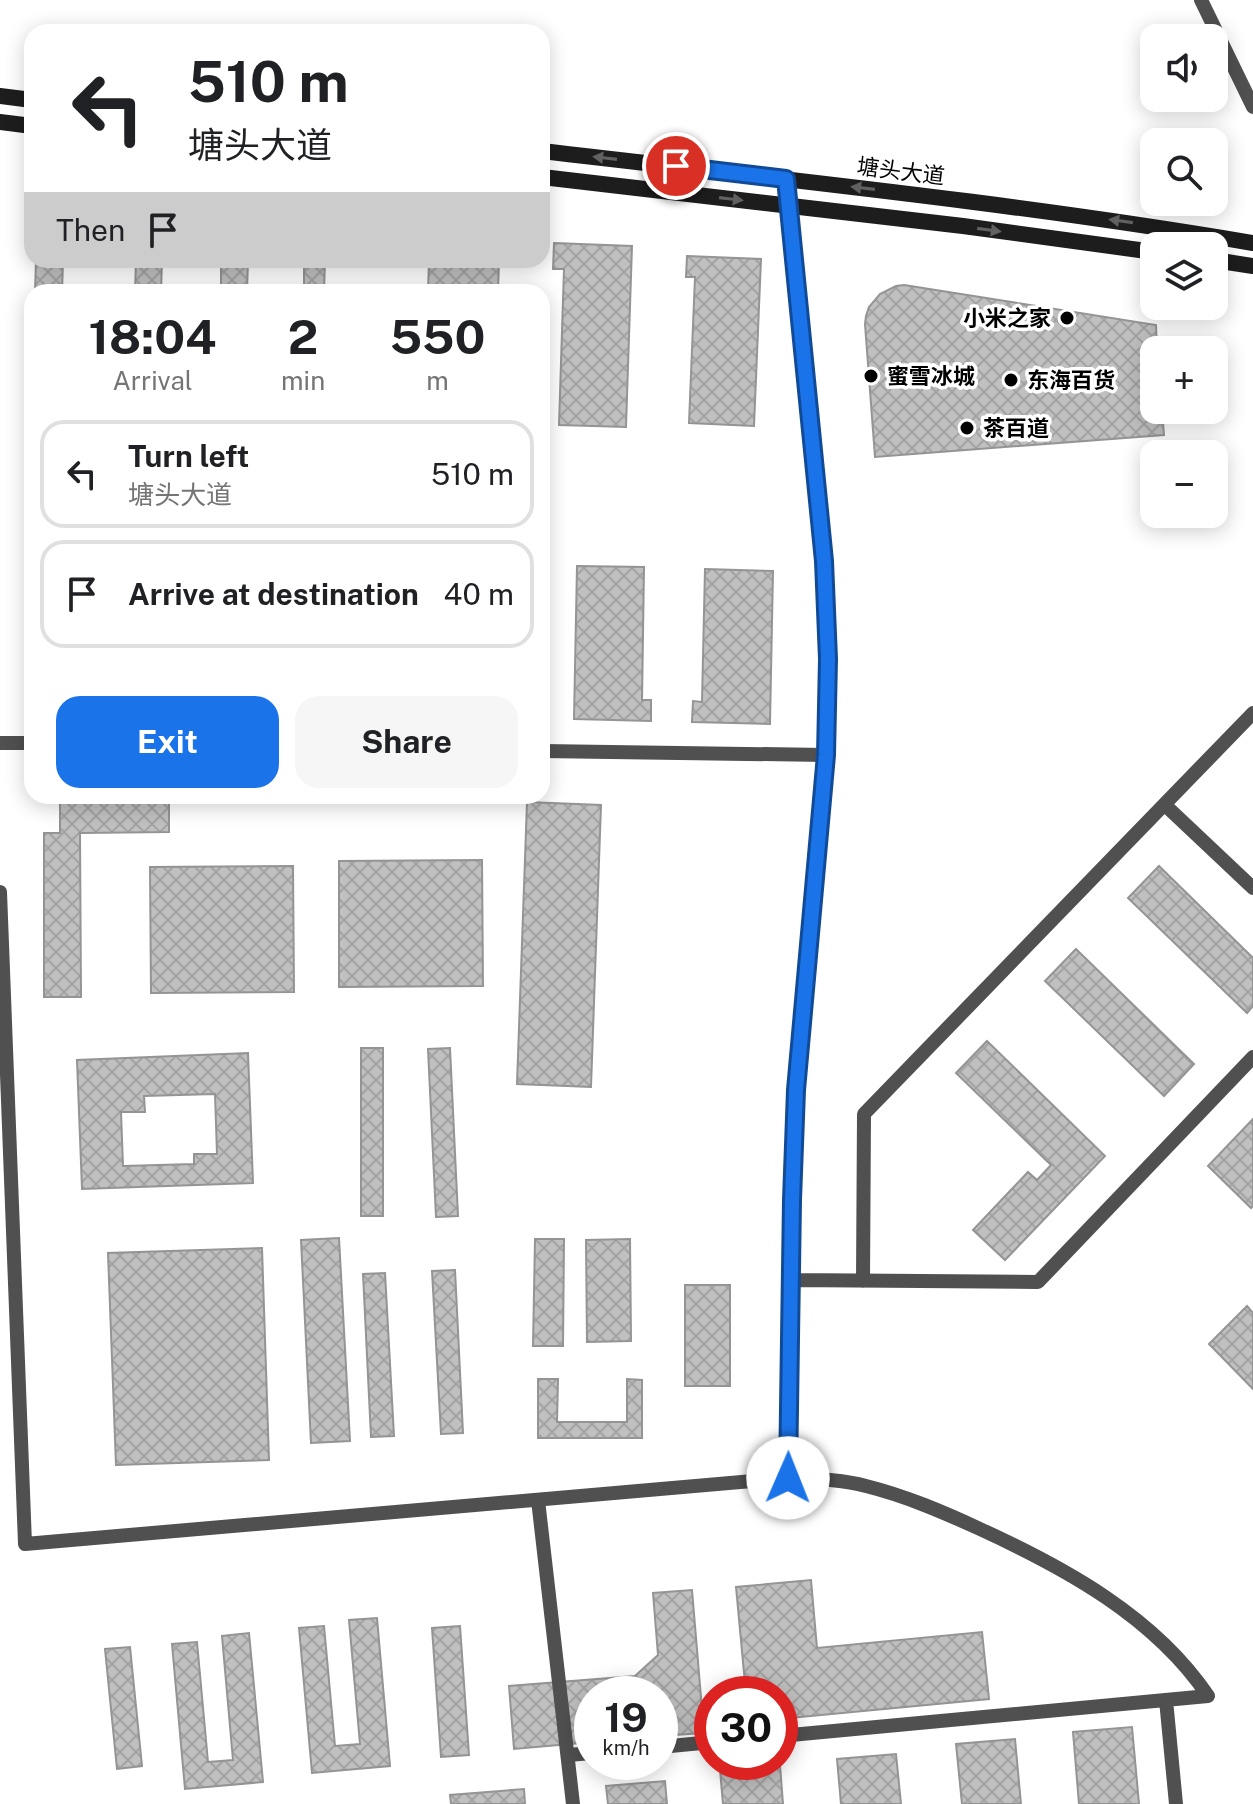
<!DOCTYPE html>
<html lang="en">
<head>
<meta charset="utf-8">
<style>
	:root { --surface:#fff; --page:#f6f6f6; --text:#202124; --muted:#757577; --line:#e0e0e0; --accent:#1a73e8 }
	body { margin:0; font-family:"Public Sans","Noto Sans SC",sans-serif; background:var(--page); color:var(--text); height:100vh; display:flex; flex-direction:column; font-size:30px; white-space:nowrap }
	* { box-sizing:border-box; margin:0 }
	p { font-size:26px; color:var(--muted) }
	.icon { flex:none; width:44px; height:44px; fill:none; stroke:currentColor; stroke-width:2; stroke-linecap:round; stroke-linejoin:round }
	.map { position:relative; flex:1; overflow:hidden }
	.sheet { position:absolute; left:24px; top:284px; width:526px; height:520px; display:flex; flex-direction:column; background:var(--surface); border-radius:24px; box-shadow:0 4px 20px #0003 }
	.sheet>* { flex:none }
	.hud { position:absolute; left:24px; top:24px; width:526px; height:244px; border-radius:24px; box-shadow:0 4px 20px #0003; background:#fff; color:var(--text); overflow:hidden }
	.controls { position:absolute; left:1140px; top:24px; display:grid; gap:16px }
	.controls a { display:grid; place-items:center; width:88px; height:88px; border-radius:16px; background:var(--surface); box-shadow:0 4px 20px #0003; font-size:40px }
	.speed { position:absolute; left:574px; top:1676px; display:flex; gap:16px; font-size:40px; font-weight:700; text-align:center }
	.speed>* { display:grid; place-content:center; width:104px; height:104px; border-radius:50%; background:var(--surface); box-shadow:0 4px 20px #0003; line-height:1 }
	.speed small { font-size:20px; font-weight:400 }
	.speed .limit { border:12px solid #d22; background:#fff; color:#111 }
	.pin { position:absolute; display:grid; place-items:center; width:68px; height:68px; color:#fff; margin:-34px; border:4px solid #fff; border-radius:50%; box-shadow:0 2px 8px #0007 }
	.me { position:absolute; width:88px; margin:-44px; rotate:1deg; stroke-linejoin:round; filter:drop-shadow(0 0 6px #0008) }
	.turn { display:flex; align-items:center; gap:28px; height:168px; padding:0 32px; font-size:36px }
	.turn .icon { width:104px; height:104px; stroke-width:2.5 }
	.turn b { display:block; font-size:56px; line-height:68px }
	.then { display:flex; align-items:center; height:76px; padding:0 32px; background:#0003; gap:16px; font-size:30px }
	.eta { display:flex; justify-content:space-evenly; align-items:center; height:136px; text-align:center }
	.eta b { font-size:48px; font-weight:700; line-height:56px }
	.primary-button { display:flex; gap:16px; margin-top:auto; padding:16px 32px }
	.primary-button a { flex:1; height:92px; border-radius:24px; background:var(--accent); color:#fff; font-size:32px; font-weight:700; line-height:92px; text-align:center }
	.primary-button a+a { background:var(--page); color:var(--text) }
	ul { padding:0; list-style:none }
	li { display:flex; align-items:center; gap:24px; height:108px; margin:0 16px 12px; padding:0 16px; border:4px solid var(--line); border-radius:24px }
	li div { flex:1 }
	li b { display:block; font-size:30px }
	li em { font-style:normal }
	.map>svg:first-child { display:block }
</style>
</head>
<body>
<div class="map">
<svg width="1253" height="1804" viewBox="0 0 1253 1804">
	<defs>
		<pattern id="building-cross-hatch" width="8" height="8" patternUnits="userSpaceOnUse" patternTransform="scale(2)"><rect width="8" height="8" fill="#c0c0c0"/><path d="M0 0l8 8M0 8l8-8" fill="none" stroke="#a3a3a3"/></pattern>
	</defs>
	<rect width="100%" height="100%" fill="#fff"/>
	<path fill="url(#building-cross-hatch)" stroke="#949494" stroke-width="2" fill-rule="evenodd" d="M554,243L632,246L626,427L559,425L564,269H553Z
		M687,256L761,259L754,426L689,423L695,277H686Z
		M36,260H63L62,292H35Z
		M136,260H162L161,292H135Z
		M221,260H248L247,292H221Z
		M304,260H325L324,292H304Z
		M429,260H499L498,292H428Z
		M904,285L1156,325L1157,350H1154V410H1162L1164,435L875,457L865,324L866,316L869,307L880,294L896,286Z
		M577,566L644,567L642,700H651V721L574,719Z
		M705,569L773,571L770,724L692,722L693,701L702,702Z
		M527,802L601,805L591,1087L517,1084Z
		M60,803H169V832L80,833L81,997H44V833H60Z
		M482,860L483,986L339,987V861Z
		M293,866L294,992L151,993L150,867Z
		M1159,866L1253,958V1006L1247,1013L1128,898Z
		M1076,949L1194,1064L1164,1096L1045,981Z
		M987,1041L1105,1156L1005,1260L973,1230L1028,1172L1037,1180L1051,1165L956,1073Z
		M361,1048H383V1216H361Z
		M450,1048L458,1216L436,1217L428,1049Z
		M248,1053L253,1183L82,1189L77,1060ZM215,1094L217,1154H194V1164L123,1166L121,1112H145L144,1096Z
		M1253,1119V1206L1251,1208L1208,1166Z
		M339,1238L350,1441L311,1443L301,1240Z
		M535,1239H564L563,1346H533Z
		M630,1239L631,1341L587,1342L586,1240Z
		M262,1248L269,1460L116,1465L108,1253Z
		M455,1270L463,1433L441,1434L432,1271Z
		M385,1273L394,1436L371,1437L363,1274Z
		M685,1285H730V1386H685Z
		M1247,1306L1253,1313V1389L1209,1344Z
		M538,1379H558L557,1422H627V1379L642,1380V1438H538Z
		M811,1580L817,1648L982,1632L989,1699L780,1719V1694H746L736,1587Z
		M692,1590L704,1733L660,1736V1694H592V1742L514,1749L509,1686L635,1676L658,1655L653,1593Z
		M377,1618L390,1766L312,1773L299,1628L324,1626L335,1746L360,1744L349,1620Z
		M460,1626L469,1755L441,1757L432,1628Z
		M249,1633L263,1782L185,1789L172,1644L197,1642L208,1762L233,1760L222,1636Z
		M130,1647L142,1766L117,1769L105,1649Z
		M1132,1727L1139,1804H1079L1073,1732Z
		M1015,1739L1021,1804H962L956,1744Z
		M896,1754L901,1804H841L837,1759Z
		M780,1765L783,1804H723L720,1770Z
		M665,1781L667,1804H608L606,1786Z
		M524,1789L525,1804H451L450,1795Z"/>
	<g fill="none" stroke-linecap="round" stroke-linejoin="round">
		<path stroke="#505050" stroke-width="14" d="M1201,0L1253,107
			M786,179L824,561L828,659L826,755L796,1090L792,1200L788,1478
			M0,743H32
			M542,751L826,755
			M1165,805L1253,888
			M0,892L25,1544L788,1478C814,1479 841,1479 866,1486C906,1496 943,1512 980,1529C1065,1568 1155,1617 1208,1696L780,1736
			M791,1280L1038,1282L1253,1057
			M863,1281L864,1114L1253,713
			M538,1500L573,1804
			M1166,1700L1176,1804
			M660,1747L712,1742
			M568,1755L592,1753"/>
		<path stroke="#1d1d1d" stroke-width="16" d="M0,96L32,100
			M0,122L32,126
			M542,151C779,179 1017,203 1253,243
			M542,177L963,226L1154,252
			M1214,260L1253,266"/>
	</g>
	<defs><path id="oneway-solid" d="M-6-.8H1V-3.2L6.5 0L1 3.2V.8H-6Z" transform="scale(2)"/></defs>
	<g fill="#616161">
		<use href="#oneway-solid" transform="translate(605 158) rotate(-173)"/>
		<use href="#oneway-solid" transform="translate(863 188) rotate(-173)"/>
		<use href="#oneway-solid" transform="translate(731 199) rotate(7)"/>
		<use href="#oneway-solid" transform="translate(1121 221) rotate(-172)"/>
		<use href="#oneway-solid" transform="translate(989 230) rotate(8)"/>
	</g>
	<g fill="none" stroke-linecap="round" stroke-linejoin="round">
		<defs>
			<path id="route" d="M676,166L786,179L824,561L828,659L826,755L796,1090L792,1200L788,1478"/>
		</defs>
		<use href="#route" stroke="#114b97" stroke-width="20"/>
		<use href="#route" stroke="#1a73e8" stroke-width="14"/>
	</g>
	<g fill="#000" stroke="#fff" stroke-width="3">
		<circle cx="1067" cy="318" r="8"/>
		<circle cx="871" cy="376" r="8"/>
		<circle cx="1011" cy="380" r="8"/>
		<circle cx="967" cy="428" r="8"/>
	</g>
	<g text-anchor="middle" stroke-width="7" stroke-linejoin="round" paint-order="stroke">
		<g font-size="22" fill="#000" stroke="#fff">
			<text transform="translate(901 171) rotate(7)" y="8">塘头大道</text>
		</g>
		<g font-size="22" font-weight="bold" fill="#000" stroke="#fff" text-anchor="start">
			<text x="1051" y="326" text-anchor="end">小米之家</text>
			<text x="887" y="384">蜜雪冰城</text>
			<text x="1027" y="388">东海百货</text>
			<text x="983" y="436">茶百道</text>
		</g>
	</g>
</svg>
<div class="controls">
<a><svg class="icon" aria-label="sound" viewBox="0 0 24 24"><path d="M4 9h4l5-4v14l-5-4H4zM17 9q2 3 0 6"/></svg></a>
<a><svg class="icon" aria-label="search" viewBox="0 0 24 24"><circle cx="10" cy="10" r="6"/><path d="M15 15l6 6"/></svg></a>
<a><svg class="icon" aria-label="layers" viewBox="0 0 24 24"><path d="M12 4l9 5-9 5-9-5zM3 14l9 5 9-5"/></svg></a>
<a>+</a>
<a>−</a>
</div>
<div class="speed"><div>19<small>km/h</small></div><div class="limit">30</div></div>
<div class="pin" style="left:676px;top:166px;background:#d93025"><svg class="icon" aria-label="arrive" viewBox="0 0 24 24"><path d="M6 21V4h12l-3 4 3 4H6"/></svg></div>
<svg class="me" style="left:788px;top:1478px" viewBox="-20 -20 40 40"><circle r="19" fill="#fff"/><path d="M0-13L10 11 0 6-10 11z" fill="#1a73e8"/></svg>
<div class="hud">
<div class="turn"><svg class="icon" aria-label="left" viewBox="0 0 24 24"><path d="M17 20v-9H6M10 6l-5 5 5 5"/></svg><div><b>510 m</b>塘头大道</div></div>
<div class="then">Then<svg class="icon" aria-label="arrive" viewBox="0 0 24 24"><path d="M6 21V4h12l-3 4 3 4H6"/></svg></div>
</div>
<section class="sheet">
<div class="eta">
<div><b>18:04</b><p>Arrival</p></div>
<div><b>2</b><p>min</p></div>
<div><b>550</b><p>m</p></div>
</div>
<ul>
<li><svg class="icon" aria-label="left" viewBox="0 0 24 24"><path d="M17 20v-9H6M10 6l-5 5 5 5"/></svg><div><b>Turn left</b><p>塘头大道</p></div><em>510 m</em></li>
<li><svg class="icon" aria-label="arrive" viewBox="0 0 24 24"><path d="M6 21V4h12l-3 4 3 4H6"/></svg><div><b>Arrive at destination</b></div><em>40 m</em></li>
</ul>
<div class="primary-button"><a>Exit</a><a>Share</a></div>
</section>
</div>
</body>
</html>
